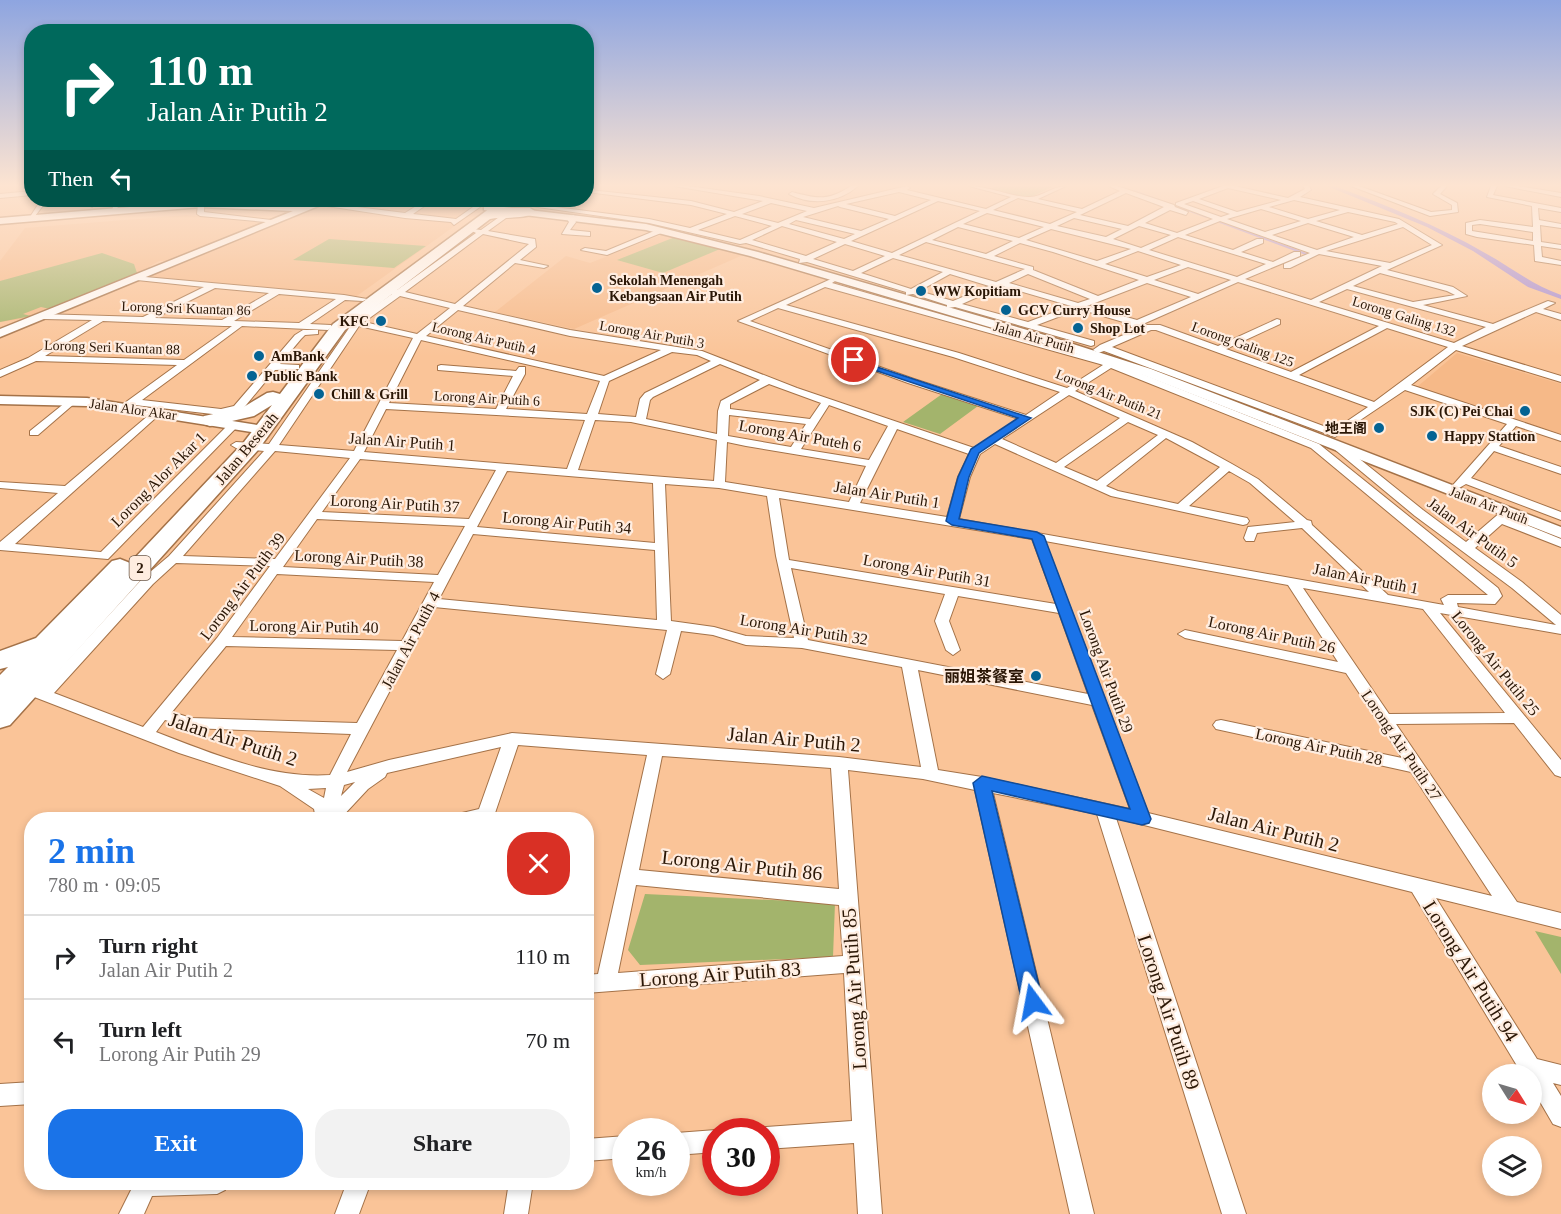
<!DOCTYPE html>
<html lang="en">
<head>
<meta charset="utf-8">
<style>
	:root { --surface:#fff; --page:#f2f2f2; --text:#202124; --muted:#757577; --line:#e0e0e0; --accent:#1a73e8 }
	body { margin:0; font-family:"Times New Roman","Noto Sans SC",serif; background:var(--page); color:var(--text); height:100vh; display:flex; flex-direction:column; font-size:22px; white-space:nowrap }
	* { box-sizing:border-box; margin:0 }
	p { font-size:20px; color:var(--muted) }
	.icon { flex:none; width:33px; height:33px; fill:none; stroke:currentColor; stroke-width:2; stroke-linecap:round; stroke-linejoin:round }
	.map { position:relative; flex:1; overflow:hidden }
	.side { position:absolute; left:24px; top:812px; width:570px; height:378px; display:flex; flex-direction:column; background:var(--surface); border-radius:24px; box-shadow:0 3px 9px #0003 }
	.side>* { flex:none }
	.banner { position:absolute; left:24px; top:24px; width:570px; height:183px; border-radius:24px; box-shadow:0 3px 9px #0003; background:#00695c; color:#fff; overflow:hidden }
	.needle { width:39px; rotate:127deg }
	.buttons { position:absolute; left:1482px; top:1064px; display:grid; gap:12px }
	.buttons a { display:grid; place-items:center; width:60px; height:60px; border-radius:50%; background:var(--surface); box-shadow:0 3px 9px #0003; font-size:30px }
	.speed { position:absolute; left:612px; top:1118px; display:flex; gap:12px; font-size:30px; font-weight:700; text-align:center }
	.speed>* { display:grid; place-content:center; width:78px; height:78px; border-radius:50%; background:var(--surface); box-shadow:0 3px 9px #0003; line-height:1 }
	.speed small { font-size:15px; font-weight:400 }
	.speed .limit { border:9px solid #d22; background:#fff; color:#111 }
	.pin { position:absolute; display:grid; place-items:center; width:51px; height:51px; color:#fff; margin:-26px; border:3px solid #fff; border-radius:50%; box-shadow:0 2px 6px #0007 }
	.me { position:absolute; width:66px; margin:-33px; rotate:347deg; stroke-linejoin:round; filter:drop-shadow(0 0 4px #0008) }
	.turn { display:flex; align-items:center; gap:21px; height:126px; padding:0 24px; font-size:27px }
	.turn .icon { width:78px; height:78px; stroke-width:2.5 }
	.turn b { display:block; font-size:42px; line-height:51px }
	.then { display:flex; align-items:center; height:57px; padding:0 24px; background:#0003; gap:12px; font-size:22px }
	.round { display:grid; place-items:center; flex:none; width:63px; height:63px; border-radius:24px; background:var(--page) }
	.summary { display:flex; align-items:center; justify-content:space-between; height:102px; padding:0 24px }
	h1 { font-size:36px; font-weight:600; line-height:45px; color:var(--accent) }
	.button { display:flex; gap:12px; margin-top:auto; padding:12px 24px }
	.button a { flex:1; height:69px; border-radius:24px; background:var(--accent); color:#fff; font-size:24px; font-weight:600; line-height:69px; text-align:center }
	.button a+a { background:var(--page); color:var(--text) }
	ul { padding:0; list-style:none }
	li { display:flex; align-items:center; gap:18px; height:84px; padding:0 24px; border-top:2px solid var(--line) }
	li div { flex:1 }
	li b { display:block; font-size:22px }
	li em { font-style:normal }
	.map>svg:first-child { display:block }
</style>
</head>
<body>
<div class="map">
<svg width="1561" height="1214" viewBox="0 0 1561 1214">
	<rect width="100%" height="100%" fill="#fac498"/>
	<path fill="#f6b988" d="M335,200H491L354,298L147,277Z
		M187,215L263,223L172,261H159L150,266V270L29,318L0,322V261L25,228Z
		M664,234L743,255L574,329L495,312L566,256L590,263Z
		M1457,353L1561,384V434L1417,387Z"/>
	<path fill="#a3b46c" d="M997,186H1045L1052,187L1029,198L989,189Z
		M675,237L720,249L663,273L617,260Z
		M329,239L426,246L394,268L293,260Z
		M102,253L134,264L137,273L50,309L41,307L23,314L31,316L0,322V281Z
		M942,394L978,406L940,434L903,422Z
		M645,894L835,903L833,957L640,965L628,950Z
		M1535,931L1561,937V974Z"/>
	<path fill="#a88fd4" d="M1327,186H1334C1386,205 1437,225 1485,253C1511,267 1532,285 1561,295V299L1528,287L1473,251L1427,227Z"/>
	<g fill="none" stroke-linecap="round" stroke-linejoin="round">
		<path stroke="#a88fd4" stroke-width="2" d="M1119,186L1125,188
			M1134,191L1158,200
			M1179,207L1207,217
			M1220,222L1306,254"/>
		<defs>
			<path id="street" d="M674,186H688L759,196L814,208L907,186L910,188L907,190L986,209L1011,197L969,186C989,186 1014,198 1030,197C1042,197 1053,186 1066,186L1038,199L1082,209L1120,191L1109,186H1117L1174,205L1175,207L1188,212L1186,215L1170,210L1145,223L1177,233L1213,219L1176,205V203L1223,186H1235L1288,198L1305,189L1303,186H1309L1311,190L1300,197L1399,219L1442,245L1387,270L1453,287L1467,296L1423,305L1493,324L1548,301L1555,303L1543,309L1561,314V320L1536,312L1462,346L1561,376V382L1456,350L1411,385L1561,435V441L1516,426L1499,446L1561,467V474L1494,451L1471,478L1561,512V520L1466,484L1459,488L1453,485L1507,424L1405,390L1335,437L1104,351L1098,353L1093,350L1100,345L1147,325H1160L1218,346L1277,319L1280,320V324L1226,349L1291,372L1379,326L1238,282L1134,328L1131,327L1130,324L1079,309L1037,325L1094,341V345L1091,346L955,307L947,308V305L913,294L906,295V292L807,262L799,263L800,259L746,243L740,244L649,223L517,204L520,200H526L524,203L649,219L690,228L727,214L691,205L587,192L590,190L691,201L734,212L763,201ZM1228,188L1281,200L1237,212L1199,199ZM899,192L931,200L895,216L846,204ZM1126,193L1164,207L1128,226L1080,215ZM1018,198L1077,212L1050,224L993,210ZM1294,200L1340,210L1308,219L1269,207ZM938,201L980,211L892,253L851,241ZM1193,201L1230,214L1221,217L1184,204ZM771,203L807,211L778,223L742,214ZM838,206L840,207L889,219L861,231L803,217ZM1261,209L1301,221L1265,232L1227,219ZM1348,212L1395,222L1398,224L1362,235L1316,221ZM987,213L1044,227L1019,238L963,224ZM735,216L772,226L740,240L698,230ZM1074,218L1122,229L1106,237L1057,226ZM796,220L855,234L844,239L789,224ZM1220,221L1310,253L1284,264V268H1290L1319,254L1382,266L1311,300L1245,279L1300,256V252H1294L1273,262L1241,252L1263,243V239H1257L1233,250L1185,235ZM1308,223L1354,237L1317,250L1272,235ZM782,226L837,242L806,256L752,240ZM1139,226L1171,235L1141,248L1113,239ZM958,227L1013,241L986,254L932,240ZM1403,227L1432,245L1390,263L1326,251ZM1051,229L1131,249L1097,261L1026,240ZM1178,237L1266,264L1237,277L1149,250ZM926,242L1021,268L1025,269L996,282L899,255ZM1020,243L1053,252L1139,280L1098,296L1033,270V267L994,256ZM845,244L885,256L853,271L813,259ZM1138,251L1181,265L1147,277L1105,264ZM893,258L943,272L911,289L861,273ZM1188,267L1231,280L1198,294L1154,280ZM1380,273L1447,291L1455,295L1413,302L1353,286ZM950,274L989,286L953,301L919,291ZM1028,274L1090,299L1078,303L1009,283ZM1147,283L1191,297L1137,320L1087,306ZM1002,286L1071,306L1028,322L962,304ZM1347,289L1486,327L1454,343L1319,302ZM1387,328L1448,347L1374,402L1299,375ZM1151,330H1156L1368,407L1334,430L1112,347Z
				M851,186H858C838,203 812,206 789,194L792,192C818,199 828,201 851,186Z
				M1351,186H1359L1431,212L1452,210V205L1433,194L1441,186H1447L1440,194L1457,203L1458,212L1430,216Z
				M1491,186H1497L1493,195L1561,208V212L1538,208L1539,220L1561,224V228L1540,225L1541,242L1561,245V249L1541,246L1542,257L1561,261V265L1535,261L1534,245L1477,237L1466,234V223L1480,220L1533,227L1532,206L1487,197ZM1480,224L1533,232V241L1472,231V225Z
				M1505,186H1518L1561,193V197Z
				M32,191V195L0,198V194Z
				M41,200H67L45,203L32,220H28Z
				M92,200H98L92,207L89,205Z
				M116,200H122L115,212H111Z
				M426,200H433L413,214L456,219L483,200H490L454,225L451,222L405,218L314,204L317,202L405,213Z
				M201,202L204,204V212L280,221L277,223L200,216L197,214L198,204Z
				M519,213L521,216L506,218L488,231L535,239L536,247L520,260L548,266L544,268L515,263L463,306L570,330L702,351L797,388L974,448L1019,419L908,383L738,321L831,279L835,281L832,283L1107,362L1118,359L1120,361L1117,364L1319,444L1498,588L1502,596L1495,604L1457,603L1458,607L1556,625L1512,588L1415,516L1333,448V444H1341L1423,510L1466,542L1502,511L1506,510L1512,514L1509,518L1561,539V547L1502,524L1475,548L1522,582L1561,615V634L1440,613L1561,760V777L1555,775L1514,723L1396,724L1517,902L1561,913V929L1436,898L1537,1059L1561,1065V1085L1553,1083L1561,1096V1127L1553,1124L1532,1088V1074H1522L1412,892L1116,818L1246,1214H1222L1097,814L993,793L1094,1214H1070L975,790L923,779L848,770L882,1214H858L854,1143L766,1149V1131H758L766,1127L852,1121L844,973L586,993V975L598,974L647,755L518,745L493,819H455L458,814L479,809L501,747L387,773L385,777L368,789L340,819H316L314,809L280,786L179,753L24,693L22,689L24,685L29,684L42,688L143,578L169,556L264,451L236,448L231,445L236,442L269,444L354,321L392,294L391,290H397L476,233L472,231L473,229L481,230L502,215ZM483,234L529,244L455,304L405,292ZM825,287L1100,364L1103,365L1067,388L959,353L786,305ZM400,296L450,308L417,334L364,322ZM778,308L953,357L1060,392L1026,415L914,379L750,321ZM458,310L570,336L661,350L604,376L426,336ZM359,326L413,338L354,451L279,445ZM421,340L600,381L587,414L506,409L525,374V367H519L516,371L441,365L438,366V370L513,376L496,409L389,403ZM672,352L697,355L711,361L645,393L640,399L636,417L598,414L609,381ZM720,364L760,380L721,401L718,411L717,434L646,419L650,400L653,397ZM1111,368L1311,448L1488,595H1448L1441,599L1444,605L1388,595L1312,525L1311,521L1307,520L1258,479L1232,464L1192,442L1075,391ZM769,384L821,403L810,419L730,409V404ZM1069,395L1120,418L1056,463L1002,439ZM829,405L888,426L869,460L801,449ZM386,409L585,420L567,469L364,452ZM729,415L806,424L791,447L728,436ZM595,420L631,422L717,440L714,481L578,470ZM1128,422L1158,435L1097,481L1064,467ZM897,429L969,454L958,477L947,517L860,503ZM1166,438L1220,467L1178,504L1118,491L1106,486ZM727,442L746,446L866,466L849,502L725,482ZM995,444L1111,496L1243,525L1247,524L1249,521L1247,518L1189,506L1229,471L1250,483L1295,522L1248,527L1244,538L1246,541H1254L1257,533L1302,528L1369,592L959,519L970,477L980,454ZM275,451L350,458L275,559L183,556ZM360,459L496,470L469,519L322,512ZM507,471L653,483L655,543L477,527ZM665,484L719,488L767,496L776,556L794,638L746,636L714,627L671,621ZM779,498L1032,539L1056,604L789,560ZM317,519L465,526L438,575L283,567ZM473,534L655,550L657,620L439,599ZM1045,541L1288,585L1338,662L1185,630L1178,634L1185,638L1346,673L1402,758L1221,720L1216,721L1213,725L1216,729L1411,772L1492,896L1148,813ZM176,563L270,566L217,638L143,727L54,693L153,584ZM791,568L945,594L935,621L946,650L953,655L960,650L949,621L958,596L1059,613L1088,694L808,640ZM277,574L434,582L402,641L232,637ZM1303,588L1423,609L1505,713L1389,714ZM434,607L667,630L656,674L663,679L670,674L681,631L713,635L746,645L802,648L902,667L921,767L839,757L512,733L389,760L347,772ZM226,646L397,650L357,723L191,718L172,712ZM918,670L1092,705L1130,809L982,777L938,770ZM165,720L190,728L351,734L330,775C270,779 211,753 156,732ZM662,756L831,768L839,889L639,870ZM355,782L341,796L344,785ZM326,788L324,798L308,789ZM636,885L839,905L843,956L618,973Z
				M573,215L576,217L574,219L576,222L570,230L590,232V236L562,234L569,222L567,219Z
				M659,229L666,231L607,255L581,250L585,248L606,251Z
				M134,276L344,295L367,299L363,301L345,300L310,324L331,325L332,327L328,330L242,326L142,400L221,409L234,406L295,335L303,330H318V334L305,335L301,339L280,364L299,365V369L275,370L242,410L221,415L135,405L126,406V402L177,365L36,361L0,377V370L28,358L92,320L43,319L40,318V314L143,317L204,287L137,280H134ZM215,288L269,293L222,320L155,318ZM279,294L336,299L299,323L234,321ZM103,321L224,326H232L184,360L45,356Z
				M71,398L75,399V403L38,435H30V431Z
				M156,409L160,410V414L15,544L101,552L230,423L234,422L239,425L108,559L0,550V542L58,493L0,488V482L65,486Z
				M32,1082V1104L0,1106V1084Z
				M716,1130L719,1131H716V1152L676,1155V1133Z
				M626,1136V1158L586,1161V1139Z
				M135,1182H229L225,1190L217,1194L152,1196L144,1214H119Z
				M347,1182H371L359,1214H335Z
				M509,1182H533L528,1214H504Z"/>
			<path id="secondary" d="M322,200H333L0,337V329L293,211L201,207L0,224V218L201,201L303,207Z
				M487,205L646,224L758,252L1048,336L1151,369L1561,527V538L1143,375L1040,342L750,256L646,230L484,210V206Z
				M0,396L87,398L264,426L271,430L264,434L87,406L0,404Z"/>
			<path id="highway" d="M501,200H514L504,208H530L536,212C526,220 503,216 490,219L345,330L258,450L10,725L0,728V675L8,667L0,669V651L36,638L112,561L120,559L130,563L244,442L272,405L254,416L210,426L204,424L201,420L204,416L242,408L267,393L273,392L280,394L333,324Z"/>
		</defs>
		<use href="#street" stroke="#a47248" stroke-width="2"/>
		<use href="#secondary" stroke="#a47248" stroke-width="3"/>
		<use href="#highway" stroke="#a47248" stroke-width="3"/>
		<use href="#street" fill="#fff" fill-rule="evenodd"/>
		<use href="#secondary" fill="#fff" fill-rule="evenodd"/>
		<use href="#highway" fill="#fff" fill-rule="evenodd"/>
	</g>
	<linearGradient id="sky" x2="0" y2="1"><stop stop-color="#8ea5e0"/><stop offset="0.52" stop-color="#fde4d1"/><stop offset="1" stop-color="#fde4d1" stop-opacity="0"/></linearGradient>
	<rect width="1561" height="356" fill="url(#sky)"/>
	<path fill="#1a73e8" stroke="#114b97" stroke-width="1.5" d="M850,358L1031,418L979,453L969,477L959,519L1037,532L1044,536L1151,819L1149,823L1142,825L992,791L1043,1002L1040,1009L1033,1012L1025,1009L1022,1002L973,783L982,776L1130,809L1032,539L952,525L946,521L958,477L971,449L1018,418L850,362Z"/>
	<g fill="#046393" stroke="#ffede0" stroke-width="2">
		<circle cx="597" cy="288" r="6"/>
		<circle cx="921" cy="291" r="6"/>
		<circle cx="1006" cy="310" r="6"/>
		<circle cx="381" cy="321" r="6"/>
		<circle cx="1078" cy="328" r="6"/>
		<circle cx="259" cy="356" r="6"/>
		<circle cx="252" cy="376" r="6"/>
		<circle cx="319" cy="394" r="6"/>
		<circle cx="1525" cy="411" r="6"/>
		<circle cx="1379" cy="428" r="6"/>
		<circle cx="1432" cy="436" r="6"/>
		<circle cx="1036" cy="676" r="6"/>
	</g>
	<g text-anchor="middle" stroke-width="4.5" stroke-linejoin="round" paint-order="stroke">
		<g font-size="14" font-weight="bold" fill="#2b1706" stroke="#ffede0" text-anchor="start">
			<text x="609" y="285">Sekolah Menengah<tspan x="609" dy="16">Kebangsaan Air Putih</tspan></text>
			<text x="933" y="296">WW Kopitiam</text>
			<text x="1018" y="315">GCV Curry House</text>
			<text x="369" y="326" text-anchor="end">KFC</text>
			<text x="1090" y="333">Shop Lot</text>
			<text x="271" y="361">AmBank</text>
			<text x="264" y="381">Public Bank</text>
			<text x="331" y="399">Chill &amp; Grill</text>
			<text x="1513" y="416" text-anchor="end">SJK (C) Pei Chai</text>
			<text x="1367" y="433" text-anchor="end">地王阁</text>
			<text x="1444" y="441">Happy Stattion</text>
		</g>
		<g font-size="14" fill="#2b1706" stroke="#ffede0">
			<text transform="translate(186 308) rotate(2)" y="5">Lorong Sri Kuantan 86</text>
			<text transform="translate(1404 316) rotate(17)" y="5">Lorong Galing 132</text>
			<text transform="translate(652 334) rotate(10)" y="5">Lorong Air Putih 3</text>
			<text transform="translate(1034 337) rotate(16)" y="5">Jalan Air Putih</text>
			<text transform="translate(484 338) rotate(13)" y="5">Lorong Air Putih 4</text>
			<text transform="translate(1243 344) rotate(20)" y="5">Lorong Galing 125</text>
			<text transform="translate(112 347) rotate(2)" y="5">Lorong Seri Kuantan 88</text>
			<text transform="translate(1109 394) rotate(22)" y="5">Lorong Air Putih 21</text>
			<text transform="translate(487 398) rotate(3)" y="5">Lorong Air Putih 6</text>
			<text transform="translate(133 409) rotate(8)" y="5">Jalan Alor Akar</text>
			<text transform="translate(1489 505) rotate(21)" y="5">Jalan Air Putih</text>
		</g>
		<rect fill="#ffede0" stroke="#6b5747" stroke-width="1.5" x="129.5" y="556" width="21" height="24" rx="4.5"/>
		<g font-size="15" font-weight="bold" fill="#2b1706">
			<text x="140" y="573">2</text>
		</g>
		<g font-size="16" fill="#2b1706" stroke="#ffede0">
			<text transform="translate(800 435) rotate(10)" y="6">Lorong Air Puteh 6</text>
			<text transform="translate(402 441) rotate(4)" y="6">Jalan Air Putih 1</text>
			<text transform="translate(246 448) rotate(-50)" y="6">Jalan Beserah</text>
			<text transform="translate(158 479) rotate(-45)" y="6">Lorong Alor Akar 1</text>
			<text transform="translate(887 494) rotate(9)" y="6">Jalan Air Putih 1</text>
			<text transform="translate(395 503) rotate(3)" y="6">Lorong Air Putih 37</text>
			<text transform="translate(567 522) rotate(5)" y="6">Lorong Air Putih 34</text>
			<text transform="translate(1473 532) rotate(36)" y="6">Jalan Air Putih 5</text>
			<text transform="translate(359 558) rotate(3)" y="6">Lorong Air Putih 38</text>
			<text transform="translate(927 570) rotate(10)" y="6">Lorong Air Putih 31</text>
			<text transform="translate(1366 578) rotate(11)" y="6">Jalan Air Putih 1</text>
			<text transform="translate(242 586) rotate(-53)" y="6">Lorong Air Putih 39</text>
			<text transform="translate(314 626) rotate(1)" y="6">Lorong Air Putih 40</text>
			<text transform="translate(804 629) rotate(9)" y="6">Lorong Air Putih 32</text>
			<text transform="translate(1272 634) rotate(12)" y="6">Lorong Air Putih 26</text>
			<text transform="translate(410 640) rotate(-62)" y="6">Jalan Air Putih 4</text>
			<text transform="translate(1496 663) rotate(51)" y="6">Lorong Air Putih 25</text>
			<text transform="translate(1107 671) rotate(70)" y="6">Lorong Air Putih 29</text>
			<text transform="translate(1402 745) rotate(56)" y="6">Lorong Air Putih 27</text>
			<text transform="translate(1319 746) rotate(12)" y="6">Lorong Air Putih 28</text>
		</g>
		<g font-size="16" font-weight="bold" fill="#2b1706" stroke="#ffede0" text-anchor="end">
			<text x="1024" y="682">丽姐茶餐室</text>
		</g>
		<g font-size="20" fill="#2b1706" stroke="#ffede0">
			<text transform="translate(233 739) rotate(18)" y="7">Jalan Air Putih 2</text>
			<text transform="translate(794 739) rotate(5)" y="7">Jalan Air Putih 2</text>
			<text transform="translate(1274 829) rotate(14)" y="7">Jalan Air Putih 2</text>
			<text transform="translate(742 865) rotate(6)" y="7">Lorong Air Putih 86</text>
			<text transform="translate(1471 971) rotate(58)" y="7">Lorong Air Putih 94</text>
			<text transform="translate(720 974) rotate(-4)" y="7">Lorong Air Putih 83</text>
			<text transform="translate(854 989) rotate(-94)" y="7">Lorong Air Putih 85</text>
			<text transform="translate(1169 1012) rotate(72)" y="7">Lorong Air Putih 89</text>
		</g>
	</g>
</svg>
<div class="buttons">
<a><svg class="needle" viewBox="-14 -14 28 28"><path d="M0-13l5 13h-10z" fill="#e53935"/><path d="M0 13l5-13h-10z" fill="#757577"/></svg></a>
<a><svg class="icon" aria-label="layers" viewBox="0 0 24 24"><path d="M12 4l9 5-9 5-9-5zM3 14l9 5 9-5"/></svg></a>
</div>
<div class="speed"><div>26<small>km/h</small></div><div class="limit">30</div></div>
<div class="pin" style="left:854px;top:360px;background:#d93025"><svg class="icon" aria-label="arrive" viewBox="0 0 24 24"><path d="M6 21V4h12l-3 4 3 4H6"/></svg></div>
<svg class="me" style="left:1033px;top:1002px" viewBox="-20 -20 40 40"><path d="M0-17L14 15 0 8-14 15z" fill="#1a73e8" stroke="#fff" stroke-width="4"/></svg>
<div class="banner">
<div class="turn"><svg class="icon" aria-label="right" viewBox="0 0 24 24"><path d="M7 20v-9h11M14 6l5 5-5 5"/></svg><div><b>110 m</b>Jalan Air Putih 2</div></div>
<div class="then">Then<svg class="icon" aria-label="left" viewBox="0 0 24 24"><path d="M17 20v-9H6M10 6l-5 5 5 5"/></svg></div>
</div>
<section class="side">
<div class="summary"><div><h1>2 min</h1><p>780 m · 09:05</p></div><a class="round" style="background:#d93025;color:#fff"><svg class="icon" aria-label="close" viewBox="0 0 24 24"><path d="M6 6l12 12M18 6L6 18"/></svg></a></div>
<ul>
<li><svg class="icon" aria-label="right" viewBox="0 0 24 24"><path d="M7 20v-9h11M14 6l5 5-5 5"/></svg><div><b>Turn right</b><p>Jalan Air Putih 2</p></div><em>110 m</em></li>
<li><svg class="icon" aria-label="left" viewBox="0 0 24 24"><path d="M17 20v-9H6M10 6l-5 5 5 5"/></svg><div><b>Turn left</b><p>Lorong Air Putih 29</p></div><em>70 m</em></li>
</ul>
<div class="button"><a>Exit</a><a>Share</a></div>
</section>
</div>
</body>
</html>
